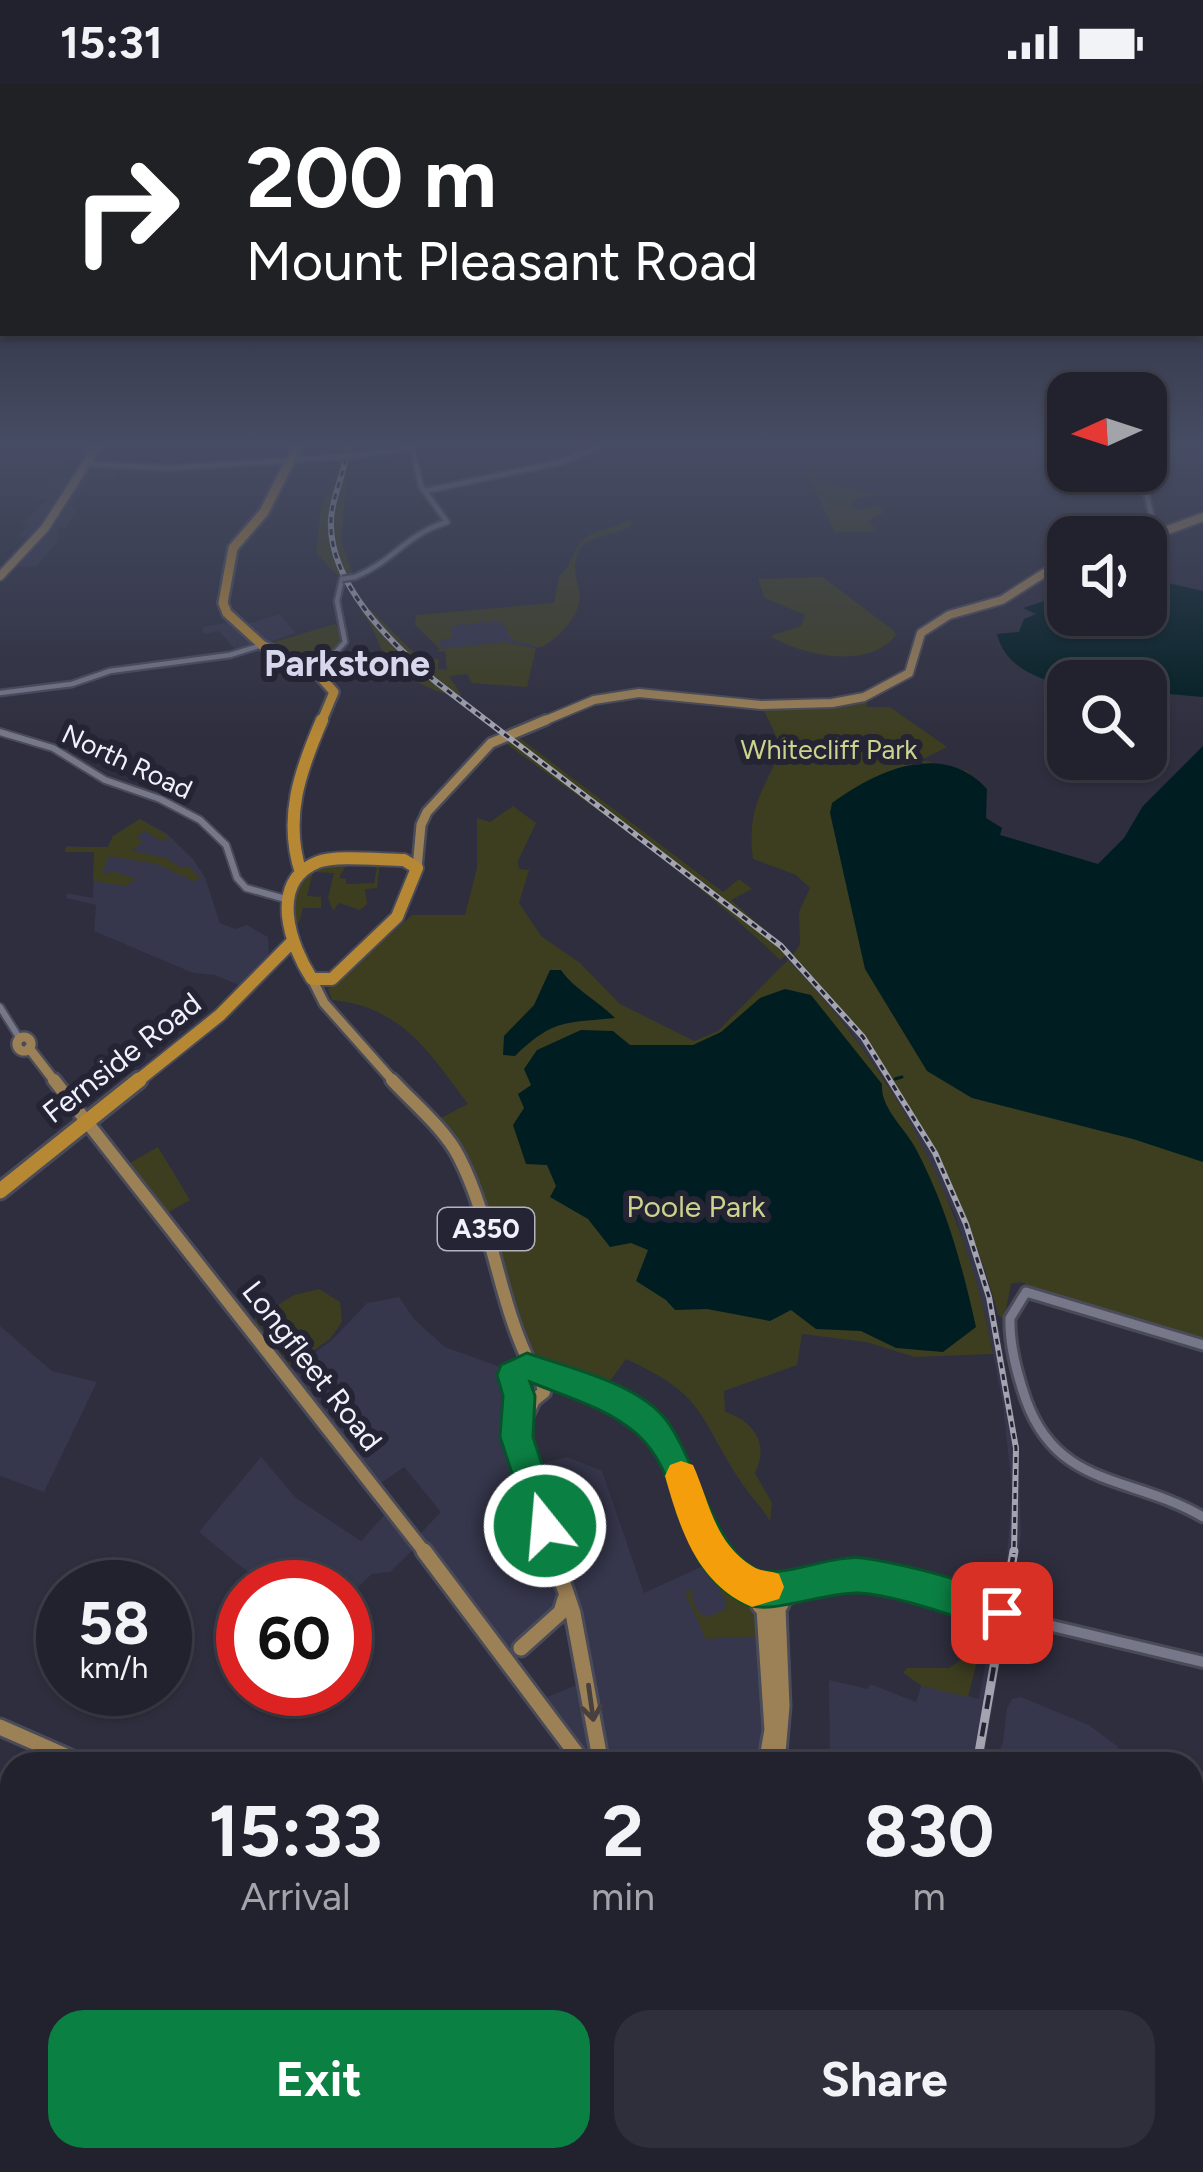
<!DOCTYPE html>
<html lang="en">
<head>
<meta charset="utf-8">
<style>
	:root { --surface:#22222e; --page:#2e2f3a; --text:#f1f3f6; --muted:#a2a4aa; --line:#3f3f4a; --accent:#0b8043 }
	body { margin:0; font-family:Figtree,sans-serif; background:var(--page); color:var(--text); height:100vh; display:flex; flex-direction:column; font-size:45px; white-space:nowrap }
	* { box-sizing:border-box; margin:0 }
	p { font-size:39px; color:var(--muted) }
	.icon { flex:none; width:66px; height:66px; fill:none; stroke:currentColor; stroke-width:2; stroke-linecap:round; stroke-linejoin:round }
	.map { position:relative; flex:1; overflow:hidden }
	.side { position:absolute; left:0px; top:1668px; width:1203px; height:420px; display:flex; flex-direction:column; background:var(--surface); border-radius:36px 36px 0 0; box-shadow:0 3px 9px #0004,0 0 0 3px var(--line) }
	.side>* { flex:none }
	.banner { position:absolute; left:0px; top:0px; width:1203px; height:252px; box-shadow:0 3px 9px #0004,0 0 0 3px var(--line); background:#202124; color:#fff; overflow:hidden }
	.needle { width:78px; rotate:267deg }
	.buttons { position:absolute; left:1047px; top:288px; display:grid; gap:24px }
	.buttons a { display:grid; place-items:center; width:120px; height:120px; border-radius:24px; background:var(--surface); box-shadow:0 3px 9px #0004,0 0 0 3px var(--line); font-size:60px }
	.speed { position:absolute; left:36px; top:1476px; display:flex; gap:24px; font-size:60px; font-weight:700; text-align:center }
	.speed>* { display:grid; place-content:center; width:156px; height:156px; border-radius:50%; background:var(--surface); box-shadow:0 3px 9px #0004,0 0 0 3px var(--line); line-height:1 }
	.speed small { font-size:30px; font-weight:400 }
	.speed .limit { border:18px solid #d22; background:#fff; color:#111 }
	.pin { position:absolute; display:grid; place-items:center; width:102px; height:102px; color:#fff; margin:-51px; border-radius:24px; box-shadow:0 6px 18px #0006 }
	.me { position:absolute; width:132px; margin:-66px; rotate:343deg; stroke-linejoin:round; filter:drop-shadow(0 0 9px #0008) }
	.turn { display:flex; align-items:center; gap:42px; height:252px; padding:0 48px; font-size:54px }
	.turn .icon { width:156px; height:156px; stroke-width:2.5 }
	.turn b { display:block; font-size:84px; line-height:102px }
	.eta { display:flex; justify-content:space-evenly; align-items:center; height:204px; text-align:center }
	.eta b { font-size:72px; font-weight:700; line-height:84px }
	.primary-button { display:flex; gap:24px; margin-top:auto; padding:24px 48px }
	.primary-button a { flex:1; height:138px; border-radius:36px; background:var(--accent); color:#fff; font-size:48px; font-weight:700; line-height:138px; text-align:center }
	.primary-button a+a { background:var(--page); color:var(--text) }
	.status { display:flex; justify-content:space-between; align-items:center; height:84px; padding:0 60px; background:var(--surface); direction:ltr }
	.status svg { height:33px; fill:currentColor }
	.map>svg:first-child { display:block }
</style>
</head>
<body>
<div class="status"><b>15:31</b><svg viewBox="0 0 49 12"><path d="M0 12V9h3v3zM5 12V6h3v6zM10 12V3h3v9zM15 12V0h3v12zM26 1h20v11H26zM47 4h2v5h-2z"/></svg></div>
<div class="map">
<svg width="1203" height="2088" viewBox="0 0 1203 2088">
	<rect width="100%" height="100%" fill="#2e2e3e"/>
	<path fill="#36364c" d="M72,363H117L105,380L124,382L115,396L89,395L72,422L76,429L66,444H58V458L35,483L10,482L36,453L19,452L27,442L21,440L48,415L35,413L54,394L76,395L85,380L65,378Z
		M280,530L295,549L239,569L219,547L204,550L202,543L236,537L240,542Z
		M565,531L539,564L505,558L441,566L434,535Z
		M140,735L166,749L193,775L205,793L220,839L235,845L247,841L268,853L269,876L248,905L215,891L193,889L94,847L96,821L66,814L67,809L93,814L95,768H65L66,762L107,764L113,752Z
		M793,871L862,948L911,1018L941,1073L967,1135L1000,1248L1018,1361L1021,1450L983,1680H830L829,1596L868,1605L870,1600L916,1618L922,1599L979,1615L1003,1487H1006L1012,1407L1003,1320L986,1234L955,1130L886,997L849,945L788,876Z
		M399,1213L414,1235L445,1263L514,1288L527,1383L567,1373L602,1387L644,1509L716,1476L758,1514L766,1680H584L537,1617L587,1597L570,1542L556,1540L521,1564L501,1563L418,1461L390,1488L372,1490L345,1515V1503H266L199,1448L261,1373L296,1414L361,1457L390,1425L414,1456L441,1428L404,1383L373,1405L284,1291L332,1256L367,1219Z
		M0,1242L52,1287L97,1298L44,1408L0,1392Z
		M1021,1613L1089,1641L1117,1662L1126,1680H994L1003,1658L1007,1624L1012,1615Z
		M12,1740V2076H23V2088H0V1766Z
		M333,2076H660L667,2088H302Z
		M724,2076H968L988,2088H738Z"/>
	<path fill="#3d3e20" d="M341,363H350L341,456L353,491L340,494L316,469L321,422L334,398Z
		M817,388L815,395L876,410L858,414L851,422L859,426L877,421L884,428L868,437L877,447L835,449L808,390Z
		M627,437L634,438C620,454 588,447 578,469C572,483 576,492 579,505C585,528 559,554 542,563L512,556L501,537L483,539L481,534L479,539L464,541L459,536L460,541L450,543L453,554L439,556L441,565L505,558L536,564L527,603L472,599L467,590L449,592L462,612C433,611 394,590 380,562C376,552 371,540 362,528L371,526L422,577L439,575L438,585L447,586L445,567L437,568L440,565L415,541L416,531L554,519L559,492C573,482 571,463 588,452C600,444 615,445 627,437Z
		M823,493L893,546L896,551C869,586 804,572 770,552L801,542L805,531L765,514L758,495Z
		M335,540C350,559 333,575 315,585L267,560Z
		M859,614L868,616L866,623H890L947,663L921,676L967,687L987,705L986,720L967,716L1203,1005V1258L1020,1198L1011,1200L1004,1236L998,1230C960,1091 892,976 793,871L800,860L799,828L810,804L796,791L753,775C746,724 764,706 782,664L761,621Z
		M517,652L723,808L739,795L752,805L731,816L790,868L780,876C695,793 597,726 501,656Z
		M513,722L536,739L518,777L519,785L529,786L519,819L541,852L580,879L620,920L694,957L718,947L788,876C894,985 966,1120 993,1270L915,1273L866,1258L802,1250L797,1281L724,1307L725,1328C753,1336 770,1360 755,1389L772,1419L770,1437C762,1423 750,1412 741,1398C697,1331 707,1312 626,1275L603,1307C566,1288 548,1292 523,1255L461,1066L441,1034L468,1020C429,968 402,923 332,916L328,905L412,831H465L477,784V734L490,738Z
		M140,735L170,753L161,757L145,747L136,753L143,758L132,767L166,774L182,784L188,782L201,795L193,797L157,780L109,772L102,789L116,788L136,795L126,802L93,797L94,768H65L66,763H108L113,752Z
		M380,779L377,804L365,805L367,820L360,826L339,819L333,827L328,814L334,789L313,788L307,812L321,813V824H303L299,839L294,840L297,798L319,781L347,780L339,794L346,795V800L374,799L377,784L367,780Z
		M158,1063L190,1116L167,1129L130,1079Z
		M319,1205L340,1218L342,1238L330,1255L291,1282L254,1236L294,1211Z
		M725,1493L756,1526L762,1552L706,1555L685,1509L694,1505L691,1513L699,1529L708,1533L724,1526L727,1519L717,1501Z
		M981,1562L968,1613L922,1602L903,1589L907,1584H949Z
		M33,2076H245L237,2088H32Z"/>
	<path fill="#001d21" d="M1146,494L1203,507V613L1146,608V597H1068V603C1037,593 1006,585 997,550L1019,548L1024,535L1036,530L1023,524L1068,509V531H1146Z
		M1203,662V1078L1133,1055L972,1014L927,987L865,885L830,729L832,719C877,686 943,656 987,705L986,734L1002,744L1000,751L1098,780L1124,754L1143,722Z
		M550,886H561C573,904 598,917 615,934C566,939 553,935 515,972L503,971L504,952L534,921Z
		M785,905L811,911L882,1000C880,1024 906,1045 916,1065C946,1122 962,1180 976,1243L943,1268L896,1264L861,1247L816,1245L791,1226L770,1237L707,1225L675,1226L666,1216L636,1197L648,1166L631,1159L610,1163L588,1135L550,1113L556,1102L547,1081L526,1080L513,1041L524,1024L518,1010L531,1001L524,985L537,966L581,946L613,947L630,961H693L721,948L760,914Z"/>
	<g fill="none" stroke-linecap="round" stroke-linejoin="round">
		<path stroke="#001d21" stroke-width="3" d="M895,995L902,993"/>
		<defs>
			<path id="minor-far3" d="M352,372L412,364
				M86,380L170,384L335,373
				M1127,387L1147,412L1154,442L1161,447
				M425,407L561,378L598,363
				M355,493C394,477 405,451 447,438L421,402L412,363
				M317,589L345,558L337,517L342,495
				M0,609L72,600L110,587L230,571L262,561"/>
			<path id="minor-far2" d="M0,648L53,664L105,696L160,715L200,736L226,761L237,794L246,804L289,816
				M0,923L20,955"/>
			<path id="minor-far1" d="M1203,1261L1026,1208L1010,1234C1009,1262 1017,1290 1026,1316C1058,1405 1132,1391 1203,1433"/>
			<path id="minor" d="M779,1506C845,1487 899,1500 963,1518
				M783,1517L813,1503L851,1497
				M1027,1536L1203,1578
				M1191,1696H1203
				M1191,2013L1203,2023"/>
			<path id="major-far3" d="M1146,454L1203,433
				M0,492L45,444L97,363
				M539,639L594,616L639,609L761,621L832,619L864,613L909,589L921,549L949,531L1002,516L1068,474"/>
			<path id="major-far2" d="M417,784L421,741L427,728L491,659L546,636
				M312,895L324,919L395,999
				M17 960a7 7 0 1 1 14 0a7 7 0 1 1-14 0Z
				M29,964L56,999"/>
			<path id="major-far1" d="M54,996L426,1470
				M392,996C413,1019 445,1045 459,1073C493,1139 498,1218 532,1284
				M520,1284H532L540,1291L544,1308L534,1316L519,1312L512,1291Z
				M537,1287C600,1307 656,1327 681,1393C691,1419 699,1446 714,1470
				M519,1312V1368L553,1470
				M528,1376L524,1337L534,1316"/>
			<path id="major" d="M424,1467L584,1680
				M552,1467L573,1529L601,1680
				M712,1467L736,1495L759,1507
				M758 1515a12 12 0 1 1 24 0a12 12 0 1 1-24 0Z
				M764,1525L772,1646L766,1680
				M521,1564L561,1528L565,1515
				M0,1643L84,1680
				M777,1680L782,1622L778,1525
				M698,2076L707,2088
				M713,2076L724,2088"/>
			<path id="highway-far2" d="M297,363L264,428L233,464L223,519L227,529L262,561L317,589L334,608L321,639"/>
			<path id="highway-far1" d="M404,776L417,784L397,833L332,895H312C291,863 267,798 318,778C335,771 383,776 404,776Z
				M301,789C283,734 300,687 322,636
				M135,999L220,931L291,859"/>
			<path id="highway" d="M0,1107L139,996"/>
		</defs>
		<use href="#minor-far3" stroke="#4a4b58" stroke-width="9"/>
		<use href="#minor-far2" stroke="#4a4b58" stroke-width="10"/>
		<use href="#minor-far1" stroke="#4a4b58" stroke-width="15"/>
		<use href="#minor" stroke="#4a4b58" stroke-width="16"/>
		<use href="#major-far3" stroke="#4a4b58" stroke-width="12"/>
		<use href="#major-far2" stroke="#4a4b58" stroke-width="14"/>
		<use href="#major-far1" stroke="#4a4b58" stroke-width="18"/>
		<use href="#major" stroke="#4a4b58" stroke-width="21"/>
		<use href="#highway-far2" stroke="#4a4b58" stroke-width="14"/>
		<use href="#highway-far1" stroke="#4a4b58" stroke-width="16"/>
		<use href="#highway" stroke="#4a4b58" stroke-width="21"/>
		<use href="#minor-far3" stroke="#77778a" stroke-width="4.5"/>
		<use href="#minor-far2" stroke="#77778a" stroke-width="6"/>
		<use href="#minor-far1" stroke="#77778a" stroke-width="9"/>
		<use href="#minor" stroke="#77778a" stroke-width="10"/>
		<use href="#major-far3" stroke="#9d8156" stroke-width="8"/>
		<use href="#major-far2" stroke="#9d8156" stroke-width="9"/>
		<use href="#major-far1" stroke="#9d8156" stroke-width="12"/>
		<use href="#major" stroke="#9d8156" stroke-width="15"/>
		<use href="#highway-far2" stroke="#b78834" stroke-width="9"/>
		<use href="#highway-far1" stroke="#b78834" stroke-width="12"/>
		<use href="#highway" stroke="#b78834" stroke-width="15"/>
		<defs>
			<path id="rail-far1" d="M347,363C346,388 332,411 331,436C328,499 391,559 435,597L781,862L863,953L935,1069L966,1140L989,1213L1016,1364L1014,1470"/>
			<path id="rail" d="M977,1680L1014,1467
				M873,2088L880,2076"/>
		</defs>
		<use href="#rail-far1" stroke="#a3a4b0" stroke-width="6"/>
		<use href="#rail" stroke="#a3a4b0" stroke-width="9"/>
		<use href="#rail-far1" stroke="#242434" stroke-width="3" stroke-dasharray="6" stroke-linecap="butt"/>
		<use href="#rail" stroke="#242434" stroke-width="4.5" stroke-dasharray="14" stroke-linecap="butt"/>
		<defs>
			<path id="minor-bridge-far1" d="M335,373L352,372
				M342,495L355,493"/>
			<path id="minor-bridge" d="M963,1518L1027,1536"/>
		</defs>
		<use href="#minor-bridge-far1" stroke="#4a4b58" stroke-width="9" stroke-linecap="butt"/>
		<use href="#minor-bridge" stroke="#4a4b58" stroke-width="16" stroke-linecap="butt"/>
		<use href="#minor-bridge-far1" stroke="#77778a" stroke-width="4.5"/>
		<use href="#minor-bridge" stroke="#77778a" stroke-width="10"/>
	</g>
	<defs><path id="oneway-shaft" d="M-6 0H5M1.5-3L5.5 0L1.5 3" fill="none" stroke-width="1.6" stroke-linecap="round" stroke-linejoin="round" transform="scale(3)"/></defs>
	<use stroke="#48403e" href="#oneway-shaft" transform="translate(591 1619) rotate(82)"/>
	<linearGradient id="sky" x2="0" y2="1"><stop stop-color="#191922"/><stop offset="0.55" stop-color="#464c63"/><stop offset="1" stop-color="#464c63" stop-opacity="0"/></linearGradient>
	<rect width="1203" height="656" fill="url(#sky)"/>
	<path fill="#0b8043" stroke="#07532c" stroke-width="3" d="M527,1269C569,1284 639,1299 667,1337C696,1376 714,1465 756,1485C780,1496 831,1470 863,1474C907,1480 973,1499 1015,1516L1020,1529L1015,1541L1002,1547C959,1535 902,1512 859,1509C826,1507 768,1533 743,1519C670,1479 687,1395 638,1351C608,1324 567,1313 530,1298L535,1312L533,1353L562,1442L557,1453L545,1458L533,1453L500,1353L503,1312L497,1291L501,1281Z"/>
	<path fill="#f59e0b" d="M681,1377L693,1381C710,1419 714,1458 752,1482C760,1488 769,1486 779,1490L784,1503L779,1515L752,1523C697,1500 680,1445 665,1392L670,1381Z"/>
	<g text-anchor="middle" stroke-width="12" stroke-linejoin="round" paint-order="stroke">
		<g font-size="27" fill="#cdd28d" stroke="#242434">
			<text x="829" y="675">Whitecliff Park</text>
		</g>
		<g font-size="27" fill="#f0f1fb" stroke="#242434">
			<text transform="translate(127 678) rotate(25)" y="9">North Road</text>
		</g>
		<rect fill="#242434" stroke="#b3b4bf" stroke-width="3" x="438" y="1124" width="96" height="42" rx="9"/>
		<g font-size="27" font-weight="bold" fill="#f0f1fb">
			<text x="486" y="1154">A350</text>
		</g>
		<g font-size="30" fill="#f0f1fb" stroke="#242434">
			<text transform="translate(122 974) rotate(-38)" y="10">Fernside Road</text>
			<text transform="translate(312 1282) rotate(52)" y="10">Longfleet Road</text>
		</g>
		<g font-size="30" fill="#cdd28d" stroke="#242434">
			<text x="696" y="1133">Poole Park</text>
		</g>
		<g font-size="36" font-weight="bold" fill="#d6d7ec" stroke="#242434">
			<text x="347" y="592">Parkstone</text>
		</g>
	</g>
</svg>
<div class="buttons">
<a><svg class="needle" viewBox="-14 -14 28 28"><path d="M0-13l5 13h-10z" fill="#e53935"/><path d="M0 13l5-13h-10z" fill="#a2a4aa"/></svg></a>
<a><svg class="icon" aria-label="sound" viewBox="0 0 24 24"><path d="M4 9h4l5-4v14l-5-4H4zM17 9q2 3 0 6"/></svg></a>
<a><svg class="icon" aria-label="search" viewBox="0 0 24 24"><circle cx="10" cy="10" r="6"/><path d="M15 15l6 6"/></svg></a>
</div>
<div class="speed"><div>58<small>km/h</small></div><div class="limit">60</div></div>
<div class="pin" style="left:1002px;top:1529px;background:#d93025"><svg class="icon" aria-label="arrive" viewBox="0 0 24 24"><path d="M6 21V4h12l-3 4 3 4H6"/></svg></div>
<svg class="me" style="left:545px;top:1442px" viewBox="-20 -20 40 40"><circle r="17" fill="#0b8043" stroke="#fff" stroke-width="3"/><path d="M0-11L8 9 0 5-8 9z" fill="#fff"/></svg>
<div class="banner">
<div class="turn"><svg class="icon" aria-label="right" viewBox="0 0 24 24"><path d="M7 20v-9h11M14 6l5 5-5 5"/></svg><div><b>200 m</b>Mount Pleasant Road</div></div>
</div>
<section class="side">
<div class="eta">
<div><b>15:33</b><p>Arrival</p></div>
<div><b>2</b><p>min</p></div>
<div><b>830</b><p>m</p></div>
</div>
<div class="primary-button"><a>Exit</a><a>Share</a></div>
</section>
</div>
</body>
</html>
